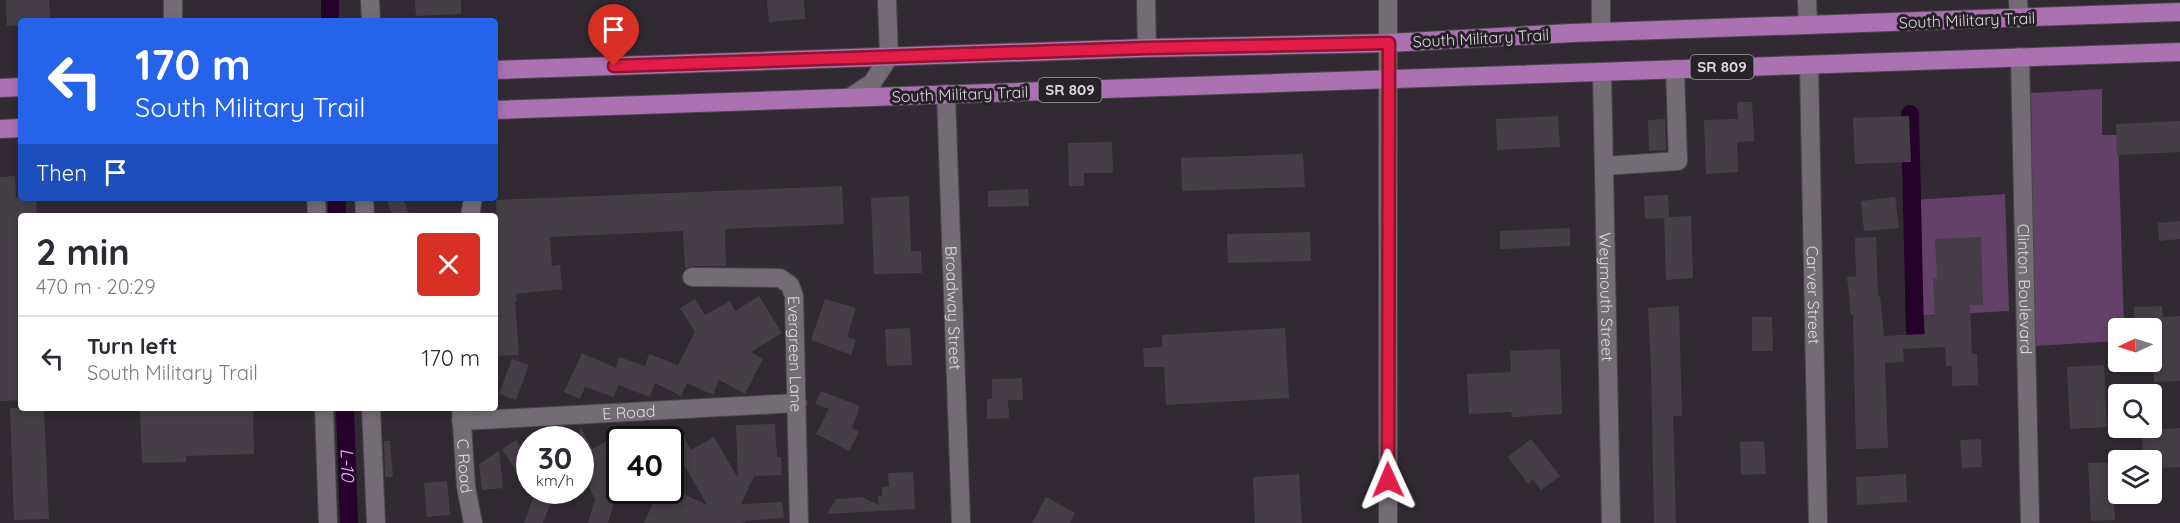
<!DOCTYPE html>
<html lang="en">
<head>
<meta charset="utf-8">
<style>
	:root { --surface:#fff; --page:#f7f7f7; --text:#2b2b33; --muted:#7c7c81; --line:#e1e1e2 }
	body { margin:0; font-family:Quicksand,sans-serif; background:var(--page); color:var(--text); height:100vh; display:flex; flex-direction:column; font-size:22px; white-space:nowrap }
	* { box-sizing:border-box; margin:0 }
	p { font-size:20px; color:var(--muted) }
	.icon { flex:none; width:33px; height:33px; fill:none; stroke:currentColor; stroke-width:2; stroke-linecap:round; stroke-linejoin:round }
	.map { position:relative; flex:1; overflow:hidden }
	.drawer { position:absolute; left:18px; top:213px; width:480px; height:198px; display:flex; flex-direction:column; background:var(--surface); border-radius:6px; box-shadow:0 3px 9px #0003 }
	.drawer>* { flex:none }
	.guide { position:absolute; left:18px; top:18px; width:480px; height:183px; border-radius:6px; box-shadow:0 3px 9px #0003; background:#2563eb; color:#fff; overflow:hidden }
	.needle { width:39px; rotate:266deg }
	.fabs { position:absolute; left:2108px; top:318px; display:grid; gap:12px }
	.fabs a { display:grid; place-items:center; width:54px; height:54px; border-radius:6px; background:var(--surface); box-shadow:0 3px 9px #0003; font-size:30px }
	.speed { position:absolute; left:516px; top:426px; display:flex; gap:12px; font-size:30px; font-weight:700; text-align:center }
	.speed>* { display:grid; place-content:center; width:78px; height:78px; border-radius:50%; background:var(--surface); box-shadow:0 3px 9px #0003; line-height:1 }
	.speed small { font-size:15px; font-weight:400 }
	.speed .limit { border:3px solid #111; border-radius:9px; background:#fff; color:#111 }
	.pin { position:absolute; display:grid; place-items:center; width:51px; height:51px; color:#fff; margin:-62px -26px; border-radius:50% 50% 50% 0; rotate:-45deg; box-shadow:0 0 6px #0007 }
	.pin .icon { rotate:45deg }
	.me { position:absolute; width:66px; margin:-33px; rotate:359deg; stroke-linejoin:round; filter:drop-shadow(0 0 4px #0008) }
	.turn { display:flex; align-items:center; gap:21px; height:126px; padding:0 18px; font-size:27px }
	.turn .icon { width:78px; height:78px; stroke-width:2.5 }
	.turn b { display:block; font-size:42px; line-height:51px }
	.then { display:flex; align-items:center; height:57px; padding:0 18px; background:#0003; gap:12px; font-size:22px }
	.round { display:grid; place-items:center; flex:none; width:63px; height:63px; border-radius:6px; background:var(--page) }
	.overview { display:flex; align-items:center; justify-content:space-between; height:102px; padding:0 18px }
	h1 { font-size:36px; font-weight:700; line-height:45px }
	ul { padding:0; list-style:none }
	li { display:flex; align-items:center; gap:18px; height:84px; padding:0 18px; border-top:2px solid var(--line) }
	li div { flex:1 }
	li b { display:block; font-size:22px }
	li em { font-style:normal }
	.map>svg:first-child { display:block }
</style>
</head>
<body>
<div class="map">
<svg width="2180" height="523" viewBox="0 0 2180 523">
	<rect width="100%" height="100%" fill="#312a32"/>
	<path fill="#644168" d="M2102,89V135H2118L2124,328H2118V341L2034,346L2031,93Z
		M2005,194L2009,311L1918,316L1913,200Z"/>
	<g fill="none" stroke-linecap="round" stroke-linejoin="round">
		<g stroke="#25022a" stroke-width="18">
			<path d="M330,0V21"/>
			<path d="M1910,114L1915,333"/>
			<path d="M337,198V216"/>
			<path id="s1" d="M345,408L349,523"/>
		</g>
	</g>
	<path fill="#453e46" d="M6,0H49L50,21H21V25L7,26Z
		M415,0H461V14L416,16Z
		M767,0H804L805,19L769,22Z
		M1737,102H1752L1754,141L1737,142L1738,172L1706,174L1704,120L1738,119Z
		M1558,116L1560,147L1497,150L1496,119Z
		M1909,116L1911,162L1855,164L1853,118Z
		M1665,119L1666,150L1649,151L1648,120Z
		M2180,121V152L2117,155L2116,124Z
		M1112,142L1113,173H1084V186H1069L1068,143Z
		M1303,154L1305,187L1182,191L1181,158Z
		M15,176L16,198H36L37,216H21V400L0,401V177Z
		M842,186L844,224L725,229L726,266H692L685,268L683,231L550,237L552,266L560,265L562,289L516,294L517,301H515L519,355L495,356V256H498L496,200Z
		M1028,189L1029,206L988,207V191Z
		M1668,195L1669,217L1691,216L1693,278L1666,280L1664,218L1645,219L1644,196Z
		M909,196L911,251H921L922,273L874,274L871,198Z
		M1895,197L1899,228L1864,231L1861,201Z
		M386,198H403L410,216H393Z
		M2180,221V239L2159,241L2158,223Z
		M1570,228V246L1500,249V231Z
		M1310,232L1311,261L1228,263L1227,234Z
		M1876,237L1878,297L1880,296L1884,336L1925,334L1924,316H1935L1933,279L1937,278L1935,239L1981,237L1983,305H1970L1972,354H1977L1978,385L1952,386V366H1946L1945,347L1903,349L1904,362L1885,363L1888,448L1856,449L1853,315H1851L1847,277L1856,276L1855,238Z
		M759,296L782,333L751,352L763,359L745,394L719,380L713,395L687,383L681,396L655,383L650,397L618,385L614,397L585,387L580,399L564,392L582,353L616,368L619,357L645,366L649,354L678,365L695,332L680,308L695,299L705,315L730,301L735,311Z
		M825,299L856,308L847,337L856,340L851,355L811,340Z
		M1679,306L1682,416H1673L1676,523H1654L1651,367L1648,308Z
		M2162,306L2163,317L2180,316V381L2154,382L2153,332L2151,328H2135L2134,307Z
		M1752,317H1772L1773,351H1752Z
		M910,328L912,365L887,366L885,329Z
		M1285,328L1289,398L1166,405L1164,367H1144L1143,348L1162,347V335Z
		M1560,349L1562,414L1512,417L1511,412L1469,414L1467,374L1511,372L1510,351Z
		M512,359L529,365L516,400L499,394Z
		M2104,365L2107,427L2070,429L2067,367Z
		M1022,378L1023,400H1008L1009,418L987,419V399H992V379Z
		M821,391L860,406L852,428L859,432L849,451L816,434L829,409L815,404Z
		M10,408H44L49,519L14,520Z
		M140,408H253L254,454L186,456V462L142,463Z
		M775,424L777,457H781L782,475L754,476L741,504L782,502L784,518L741,521L746,523H644L658,490H675L707,505L669,438L681,431L691,450L714,437L738,478L736,425Z
		M580,426L592,449L620,434V483L608,523H588L595,499L580,469Z
		M2180,428V467L2151,469V460H2143L2142,430Z
		M1531,439L1560,476L1541,490L1533,479L1528,484L1508,457Z
		M1981,439L1982,467L1962,468L1960,440Z
		M516,440L530,462V493L502,449Z
		M384,441H390L393,477H385Z
		M1764,441L1766,474L1741,475L1740,442Z
		M499,451L503,488L482,490L479,464Z
		M2112,462L2115,520L2091,521L2088,463Z
		M913,472L915,509L827,514L836,499L862,497L879,505L878,496H882V487L889,486L888,473Z
		M1299,474L1302,523H1255L1253,477Z
		M1906,474L1907,502L1857,505L1856,477Z
		M447,481L450,515L427,517L424,483Z
		M535,493L552,499L543,523H524Z
		M1046,497L1075,513L1070,523H1032Z"/>
	<g fill="none" stroke-linecap="round" stroke-linejoin="round">
		<defs>
			<g id="minor">
				<path d="M173,0V21"/>
				<path d="M370,0L371,21"/>
				<path d="M1146,0L1147,48"/>
				<path d="M1388,0V523"/>
				<path d="M1601,0V32"/>
				<path d="M1807,0L1808,25"/>
				<path d="M2018,0L2019,18"/>
				<path id="s2" d="M2020,57L2030,523"/>
				<path id="s3" d="M1809,65L1818,523"/>
				<path id="s4" d="M1602,72L1611,523"/>
				<path id="s5" d="M946,94L961,523"/>
				<path d="M849,98L872,83L889,57L887,0"/>
				<path d="M1604,166L1678,161L1675,69"/>
				<path d="M316,198L317,216"/>
				<path d="M364,198L365,216"/>
				<path d="M470,216L473,198"/>
				<path id="s6" d="M692,277L780,278L790,285L794,296L799,523"/>
				<path d="M324,408L328,523"/>
				<path d="M371,408L376,523"/>
				<path id="s7" d="M461,408L466,487L473,523"/>
				<path id="s8" d="M461,421L797,403"/>
			</g>
			<path id="major" d="M495,70L1147,48L1389,43L1572,33L2180,12
				M0,88L21,87
				M495,110L2180,52
				M0,129L21,128"/>
		</defs>
		<use href="#minor" stroke="#4c464d" stroke-width="20"/>
		<use href="#major" stroke="#4c464d" stroke-width="20"/>
		<use href="#minor" stroke="#746c75" stroke-width="18"/>
		<use href="#major" stroke="#ab71b3" stroke-width="18"/>
	</g>
	<g fill="none" stroke-linecap="round" stroke-linejoin="round">
		<defs>
			<path id="route" d="M614,66L1147,48L1389,43L1388,480"/>
		</defs>
		<use href="#route" stroke="#92132f" stroke-width="15"/>
		<use href="#route" stroke="#e11d48" stroke-width="10"/>
	</g>
	<g text-anchor="middle" stroke-width="6" stroke-linejoin="round" paint-order="stroke">
		<g fill="#272128" stroke="#a6a1a7" stroke-width="1.5">
			<rect x="1690.5" y="55" width="63" height="24" rx="4.5"/>
			<rect x="1038.5" y="78" width="63" height="24" rx="4.5"/>
		</g>
		<g font-size="15" font-weight="bold" fill="#ddd8dd">
			<text x="1722" y="72">SR 809</text>
			<text x="1070" y="95">SR 809</text>
		</g>
		<g font-size="16" fill="#ddd8dd" stroke="#272128">
			<text transform="translate(1967 20) rotate(-2)" y="6">South Military Trail</text>
			<text transform="translate(1481 38) rotate(-3)" y="6">South Military Trail</text>
			<text transform="translate(960 94) rotate(-2)" y="6">South Military Trail</text>
			<text dy="6" stroke="none"><textPath href="#s2" startOffset="232">Clinton Boulevard</textPath></text>
			<text dy="6" stroke="none"><textPath href="#s3" startOffset="230">Carver Street</textPath></text>
			<text dy="6" stroke="none"><textPath href="#s4" startOffset="225">Weymouth Street</textPath></text>
			<text dy="6" stroke="none"><textPath href="#s5" startOffset="214">Broadway Street</textPath></text>
			<text dy="6" stroke="none"><textPath href="#s6" startOffset="170">Evergreen Lane</textPath></text>
			<text dy="6" stroke="none"><textPath href="#s8" startOffset="168">E Road</textPath></text>
			<text dy="6" stroke="none"><textPath href="#s7" startOffset="58">C Road</textPath></text>
		</g>
		<g font-size="18" font-style="italic" fill="#f5abfd" stroke="#272128">
			<text dy="6" stroke="none"><textPath href="#s1" startOffset="57">L-10</textPath></text>
		</g>
	</g>
</svg>
<div class="fabs">
<a><svg class="needle" viewBox="-14 -14 28 28"><path d="M0-13l5 13h-10z" fill="#e53935"/><path d="M0 13l5-13h-10z" fill="#7c7c81"/></svg></a>
<a><svg class="icon" aria-label="search" viewBox="0 0 24 24"><circle cx="10" cy="10" r="6"/><path d="M15 15l6 6"/></svg></a>
<a><svg class="icon" aria-label="layers" viewBox="0 0 24 24"><path d="M12 4l9 5-9 5-9-5zM3 14l9 5 9-5"/></svg></a>
</div>
<div class="speed"><div>30<small>km/h</small></div><div class="limit">40</div></div>
<div class="pin" style="left:614px;top:66px;background:#d93025"><svg class="icon" aria-label="arrive" viewBox="0 0 24 24"><path d="M6 21V4h12l-3 4 3 4H6"/></svg></div>
<svg class="me" style="left:1388px;top:480px" viewBox="-20 -20 40 40"><path d="M0-17L14 15 0 8-14 15z" fill="#e11d48" stroke="#fff" stroke-width="4"/></svg>
<div class="guide">
<div class="turn"><svg class="icon" aria-label="left" viewBox="0 0 24 24"><path d="M17 20v-9H6M10 6l-5 5 5 5"/></svg><div><b>170 m</b>South Military Trail</div></div>
<div class="then">Then<svg class="icon" aria-label="arrive" viewBox="0 0 24 24"><path d="M6 21V4h12l-3 4 3 4H6"/></svg></div>
</div>
<section class="drawer">
<div class="overview"><div><h1>2 min</h1><p>470 m · 20:29</p></div><a class="round" style="background:#d93025;color:#fff"><svg class="icon" aria-label="close" viewBox="0 0 24 24"><path d="M6 6l12 12M18 6L6 18"/></svg></a></div>
<ul>
<li><svg class="icon" aria-label="left" viewBox="0 0 24 24"><path d="M17 20v-9H6M10 6l-5 5 5 5"/></svg><div><b>Turn left</b><p>South Military Trail</p></div><em>170 m</em></li>
</ul>
</section>
</div>
</body>
</html>
